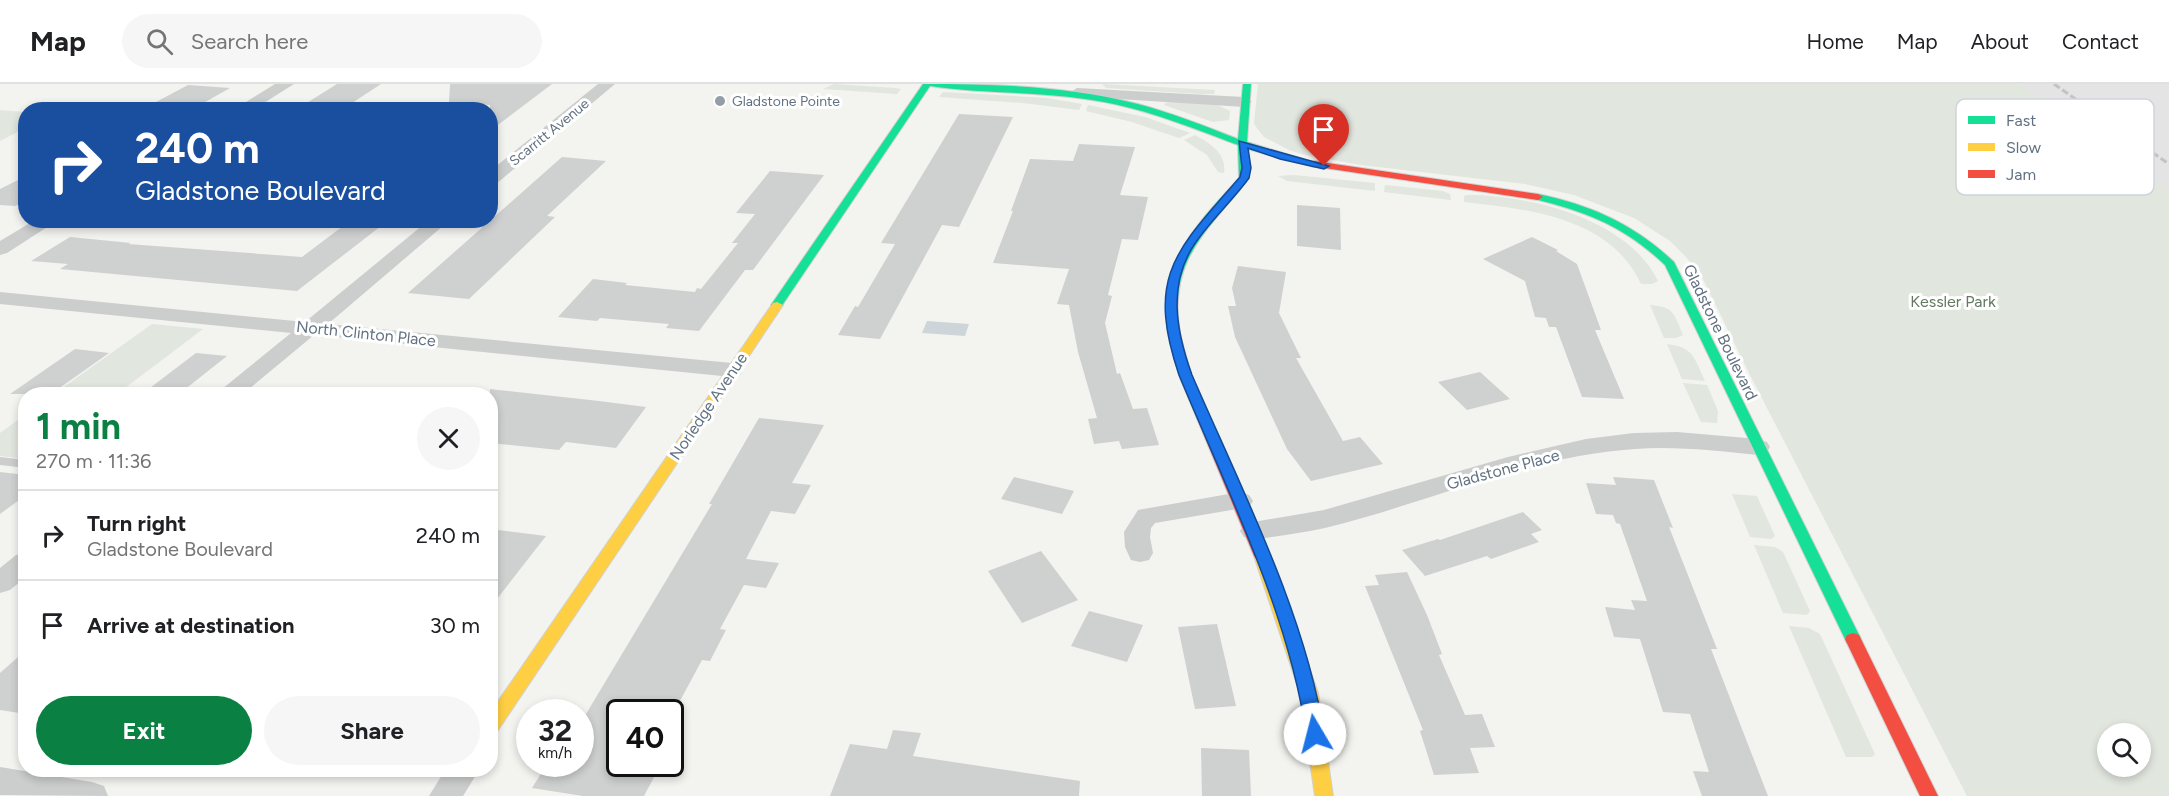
<!DOCTYPE html>
<html lang="en">
<head>
<meta charset="utf-8">
<style>
	:root { --surface:#fff; --page:#f6f6f6; --text:#202124; --muted:#757577; --line:#e0e0e0; --accent:#0b8043 }
	body { margin:0; font-family:Figtree,sans-serif; background:var(--page); color:var(--text); height:100vh; display:flex; flex-direction:column; font-size:22px; white-space:nowrap }
	* { box-sizing:border-box; margin:0 }
	p { font-size:20px; color:var(--muted) }
	.icon { flex:none; width:33px; height:33px; fill:none; stroke:currentColor; stroke-width:2; stroke-linecap:round; stroke-linejoin:round }
	.map { position:relative; flex:1; overflow:hidden }
	.side { position:absolute; left:18px; top:303px; width:480px; height:390px; display:flex; flex-direction:column; background:var(--surface); border-radius:24px; box-shadow:0 3px 9px #0003 }
	.side>* { flex:none }
	.banner { position:absolute; left:18px; top:18px; width:480px; height:126px; border-radius:24px; box-shadow:0 3px 9px #0003; background:#1a4fa0; color:#fff; overflow:hidden }
	.buttons { position:absolute; left:2097px; top:639px; display:grid; gap:12px }
	.buttons a { display:grid; place-items:center; width:54px; height:54px; border-radius:50%; background:var(--surface); box-shadow:0 3px 9px #0003; font-size:30px }
	.speed { position:absolute; left:516px; top:615px; display:flex; gap:12px; font-size:30px; font-weight:700; text-align:center }
	.speed>* { display:grid; place-content:center; width:78px; height:78px; border-radius:50%; background:var(--surface); box-shadow:0 3px 9px #0003; line-height:1 }
	.speed small { font-size:15px; font-weight:400 }
	.speed .limit { border:3px solid #111; border-radius:9px; background:#fff; color:#111 }
	.pin { position:absolute; display:grid; place-items:center; width:51px; height:51px; color:#fff; margin:-62px -26px; border-radius:50% 50% 50% 0; rotate:-45deg; box-shadow:0 0 6px #0007 }
	.pin .icon { rotate:45deg }
	.me { position:absolute; width:66px; margin:-33px; rotate:352deg; stroke-linejoin:round; filter:drop-shadow(0 0 4px #0008) }
	.turn { display:flex; align-items:center; gap:21px; height:126px; padding:0 18px; font-size:27px }
	.turn .icon { width:78px; height:78px; stroke-width:2.5 }
	.turn b { display:block; font-size:42px; line-height:51px }
	.round { display:grid; place-items:center; flex:none; width:63px; height:63px; border-radius:32px; background:var(--page) }
	.overview { display:flex; align-items:center; justify-content:space-between; height:102px; padding:0 18px }
	h1 { font-size:36px; font-weight:700; line-height:45px; color:var(--accent) }
	.action { display:flex; gap:12px; margin-top:auto; padding:12px 18px }
	.action a { flex:1; height:69px; border-radius:36px; background:var(--accent); color:#fff; font-size:24px; font-weight:700; line-height:69px; text-align:center }
	.action a+a { background:var(--page); color:var(--text) }
	ul { padding:0; list-style:none }
	li { display:flex; align-items:center; gap:18px; height:90px; padding:0 18px; border-top:2px solid var(--line) }
	li div { flex:1 }
	li b { display:block; font-size:22px }
	li em { font-style:normal }
	header { display:flex; align-items:center; gap:36px; box-sizing:border-box; height:84px; padding:0 30px; background:var(--surface); border-bottom:2px solid var(--line) }
	header strong { font-size:28px }
	nav { display:flex; gap:33px; margin-inline-start:auto; font-size:21px }
	.search { width:420px; height:54px; background:var(--page); display:flex; align-items:center; gap:15px; box-sizing:border-box; padding:0 21px; border-radius:33px; color:var(--muted); font-size:22px }
	.map>svg:first-child { display:block }
</style>
</head>
<body>
<header>
<strong>Map</strong>
<div class="search"><svg class="icon" aria-label="search" viewBox="0 0 24 24"><circle cx="10" cy="10" r="6"/><path d="M15 15l6 6"/></svg>Search here</div>
<nav><a>Home</a><a>Map</a><a>About</a><a>Contact</a></nav>
</header>
<div class="map">
<svg width="2169" height="712" viewBox="0 0 2169 712">
	<rect width="100%" height="100%" fill="#f3f3f0"/>
	<path fill="#e3e4e3" d="M2020,0H2169V108L2071,37Z"/>
	<path fill="#e1e6de" fill-rule="evenodd" d="M834,0L895,4L901,5L897,10L823,5Z
		M1102,0L1215,6L1214,10H1200L1106,4Z
		M1258,0H2020L2169,108V712H1967L1749,289L1701,191L1686,173L1670,157L1634,134L1574,111L1525,100L1361,81L1305,71L1289,66L1264,53L1254,40ZM2108,650H2140V682H2108Z
		M943,8L1047,14L1082,20L1079,26L1023,19L939,13Z
		M1172,18L1217,21L1230,27L1229,36L1213,38L1164,21L1165,19Z
		M1088,21L1145,33L1190,49L1179,54L1132,38L1086,27Z
		M0,26L25,28V44L0,57Z
		M1195,51C1210,59 1227,70 1224,89L1218,88L1207,71L1184,56Z
		M1294,91L1375,99V107L1287,97L1278,92Z
		M1385,101L1443,107L1450,110L1451,116L1384,108Z
		M1467,111C1530,111 1628,135 1658,197L1652,200H1641C1610,133 1528,125 1464,118V112Z
		M1650,221C1675,223 1674,230 1683,251L1676,254H1664Z
		M152,240L203,245L117,310H54Z
		M1667,260C1694,263 1694,274 1705,297L1682,295Z
		M1683,299L1707,301L1718,327L1717,339L1701,338Z
		M25,331V375L0,372V349Z
		M1732,410L1757,412L1775,452L1771,455L1750,453Z
		M1754,461L1775,463L1783,468L1810,527L1807,531L1783,529Z
		M1789,542L1809,544L1820,550L1875,670L1872,673H1846Z"/>
	<path fill="#ced5d8" d="M927,237L969,240L965,252L922,249Z"/>
	<path fill="#cfd0d0" d="M337,0H381L346,23L305,20Z
		M450,0H552L490,47V21L449,18Z
		M188,1L230,4L191,26H141Z
		M959,30L1013,33L959,143L942,141L880,255L838,251L855,222L858,223L895,160L881,159Z
		M1079,60L1135,63L1120,111L1148,113L1138,156L1122,155L1108,211L1112,212L1105,239L1117,290L1120,289L1133,325L1147,324L1159,361L1122,365L1119,357L1094,360L1088,335L1097,334L1078,268L1069,221L1057,220L1069,185L993,179L1013,127H1011L1030,75L1073,77Z
		M562,73L606,77L547,132L555,133L469,215L408,209Z
		M770,87L824,91L753,186H745L699,247L666,244L669,240L600,234L597,237L558,233L593,195L627,199L625,201L695,208L697,204L701,205L738,159H732L755,130L736,129Z
		M26,92V117L15,122L0,121V105Z
		M1297,121L1340,124L1341,166L1297,162Z
		M347,139L381,142L297,207L60,185L68,180L31,177L70,153L131,159L128,160L302,173Z
		M1532,153L1558,166L1556,167L1577,180L1601,246H1595L1624,315L1582,313L1556,243H1549L1546,234L1535,233L1525,197L1483,175Z
		M1238,182L1286,188L1279,229L1301,274H1296L1343,357L1360,353L1383,380L1311,397L1287,365L1235,253L1228,222H1236L1232,204Z
		M75,265L109,269L51,310H10Z
		M196,269L227,272L179,310H142Z
		M1480,288L1510,315L1467,326L1438,298Z
		M490,305L599,317L646,323L616,364L566,358L559,366L490,359Z
		M759,334L824,341L792,399L811,401L795,430L771,427L746,475L779,479L766,504L744,501L720,545L726,546L710,577L702,576L674,628H620V680H661L644,712H583L532,704L547,680H580V640L712,420H709Z
		M0,388L26,391V411L0,430Z
		M1014,393L1074,407L1062,430L1001,415Z
		M1613,393L1654,396L1673,444L1669,443L1717,565H1711L1768,712H1702L1693,687L1709,688L1690,630L1663,628L1640,555L1614,553L1605,523L1635,526L1631,516L1647,517L1620,440L1616,439L1613,431L1596,430L1586,399L1616,401Z
		M1523,428L1542,446L1531,450L1539,458L1491,475L1487,472L1425,492L1402,466L1438,455L1440,456Z
		M490,445L546,452L490,524Z
		M1041,467L1078,516L1022,539L988,487Z
		M1407,488L1427,531L1442,570L1439,571L1465,631L1482,630L1495,663L1470,664L1479,689L1434,691L1420,647L1423,646L1365,502L1379,501L1375,491Z
		M1089,527L1143,541L1127,578L1071,562Z
		M1217,540L1236,622L1195,625L1178,543Z
		M26,566V630L0,626V589Z
		M893,646L921,649L913,672L1080,697L1079,712H830L850,660L887,665Z
		M1201,664L1249,666L1251,712H1202Z"/>
	<g fill="none" stroke-linecap="round" stroke-linejoin="round">
		<defs>
			<path id="fast" d="M923,0C994,0 1068,2 1138,20C1172,29 1205,42 1238,55L1243,0H1251L1247,58L1319,80L1314,83L1247,65L1249,94C1208,147 1167,175 1180,250L1174,254L1168,250C1157,180 1195,142 1239,94L1238,61C1187,42 1139,22 1085,15C1034,7 981,10 930,2L781,223H773L771,221Z
				M1538,110C1591,121 1634,140 1674,178L1861,555L1859,559L1853,561L1847,559L1845,555L1665,181C1625,143 1588,128 1534,115V111Z"/>
			<path id="slow" d="M777,218L783,221L496,649L490,651V629L773,219Z
				M1262,467L1267,468L1270,472L1318,609L1333,712H1315L1300,609L1254,472L1257,468Z"/>
			<path id="jam" d="M1314,77L1538,110L1543,113L1538,116L1311,82V78Z
				M1174,246L1180,250L1191,291L1270,472L1267,476H1257L1254,472L1179,291L1168,250Z
				M1853,549L1859,551L1861,555L1938,712H1920L1845,555L1847,551Z"/>
		</defs>
		<use href="#fast" stroke="#d1d1d1" stroke-width="2"/>
		<use href="#slow" stroke="#d1d1d1" stroke-width="2"/>
		<use href="#jam" stroke="#d1d1d1" stroke-width="2"/>
		<path fill="#cccdcd" fill-rule="evenodd" d="M369,136C386,136 426,133 440,142L435,145L373,139Z
			M0,373L26,376V384L0,381Z"/>
		<path fill="#cccdcd" fill-rule="evenodd" d="M275,0H294L253,26H233Z
			M598,0H615L496,100L490,101V87Z
			M1077,4L1244,13L1252,18L1244,23L1072,12L1069,9Z
			M35,136H58L7,169L0,171V157Z
			M429,136H450L328,240L732,279L740,281L743,286L740,291L732,293L314,251L243,310H219L222,305L291,249L0,220V208L305,238Z
			M1677,348L1758,355L1767,358L1770,363L1767,368L1758,371C1717,367 1676,362 1635,365C1528,372 1428,419 1325,444C1302,449 1277,452 1253,456L1244,453L1240,447L1244,441L1253,438L1324,426L1508,373L1586,355L1634,349Z
			M1240,408L1249,411L1253,417L1249,423L1155,439L1151,444L1150,453L1153,469L1149,476L1140,478L1131,476L1125,463L1124,448L1138,426Z
			M26,469V493L10,506L0,509V484L16,471Z
			M0,683L92,698L104,702L108,712L0,711Z
			M445,686H479L463,712H429Z"/>
		<use href="#fast" fill="#16e098" fill-rule="evenodd"/>
		<use href="#slow" fill="#ffcf43" fill-rule="evenodd"/>
		<use href="#jam" fill="#f24e42" fill-rule="evenodd"/>
		<path stroke="#c2c3c3" stroke-width="3" stroke-dasharray="7 3" stroke-linecap="butt" d="M2054,0L2169,80"/>
	</g>
	<path fill="#1a73e8" stroke="#114b97" stroke-width="1.5" d="M1239,57L1329,82L1324,85L1280,75L1248,64L1251,84L1249,94C1233,116 1212,135 1196,158C1167,199 1176,247 1192,291C1240,402 1306,530 1324,650L1321,655L1315,657L1309,655L1306,650C1290,531 1225,402 1179,291C1145,190 1177,166 1240,93L1242,84Z"/>
	<circle fill="#949ea8" stroke="#fff" stroke-width="2" cx="720" cy="17" r="6"/>
	<g text-anchor="middle" stroke-width="6" stroke-linejoin="round" paint-order="stroke">
		<g font-size="14" fill="#617182" stroke="#fff" text-anchor="start">
			<text x="732" y="22">Gladstone Pointe</text>
		</g>
		<g font-size="14" fill="#617182" stroke="#fff">
			<text transform="translate(549 48) rotate(-39)" y="5">Scarritt Avenue</text>
		</g>
		<g font-size="16" fill="#637960" stroke="#fff">
			<text x="1953" y="223">Kessler Park</text>
		</g>
		<g font-size="16" fill="#617182" stroke="#fff">
			<text transform="translate(1721 248) rotate(64)" y="6">Gladstone Boulevard</text>
			<text transform="translate(366 249) rotate(6)" y="6">North Clinton Place</text>
			<text transform="translate(708 322) rotate(-56)" y="6">Norledge Avenue</text>
			<text transform="translate(1503 385) rotate(-15)" y="6">Gladstone Place</text>
		</g>
	</g>
	<rect x="1956" y="15" width="198" height="96" rx="9" fill="#fff" stroke="#d0d4da" stroke-width="1.5"/>
	<rect x="1968" y="32" width="27" height="8" fill="#16e098"/>
	<rect x="1968" y="59" width="27" height="8" fill="#ffcf43"/>
	<rect x="1968" y="86" width="27" height="8" fill="#f24e42"/>
	<g font-size="16" fill="#617182">
		<text x="2006" y="42">Fast</text>
		<text x="2006" y="69">Slow</text>
		<text x="2006" y="96">Jam</text>
	</g>
</svg>
<div class="buttons">
<a><svg class="icon" aria-label="search" viewBox="0 0 24 24"><circle cx="10" cy="10" r="6"/><path d="M15 15l6 6"/></svg></a>
</div>
<div class="speed"><div>32<small>km/h</small></div><div class="limit">40</div></div>
<div class="pin" style="left:1324px;top:82px;background:#d93025"><svg class="icon" aria-label="arrive" viewBox="0 0 24 24"><path d="M6 21V4h12l-3 4 3 4H6"/></svg></div>
<svg class="me" style="left:1315px;top:650px" viewBox="-20 -20 40 40"><circle r="19" fill="#fff"/><path d="M0-13L10 11 0 6-10 11z" fill="#1a73e8"/></svg>
<div class="banner">
<div class="turn"><svg class="icon" aria-label="right" viewBox="0 0 24 24"><path d="M7 20v-9h11M14 6l5 5-5 5"/></svg><div><b>240 m</b>Gladstone Boulevard</div></div>
</div>
<section class="side">
<div class="overview"><div><h1>1 min</h1><p>270 m · 11:36</p></div><a class="round"><svg class="icon" aria-label="close" viewBox="0 0 24 24"><path d="M6 6l12 12M18 6L6 18"/></svg></a></div>
<ul>
<li><svg class="icon" aria-label="right" viewBox="0 0 24 24"><path d="M7 20v-9h11M14 6l5 5-5 5"/></svg><div><b>Turn right</b><p>Gladstone Boulevard</p></div><em>240 m</em></li>
<li><svg class="icon" aria-label="arrive" viewBox="0 0 24 24"><path d="M6 21V4h12l-3 4 3 4H6"/></svg><div><b>Arrive at destination</b></div><em>30 m</em></li>
</ul>
<div class="action"><a>Exit</a><a>Share</a></div>
</section>
</div>
</body>
</html>
